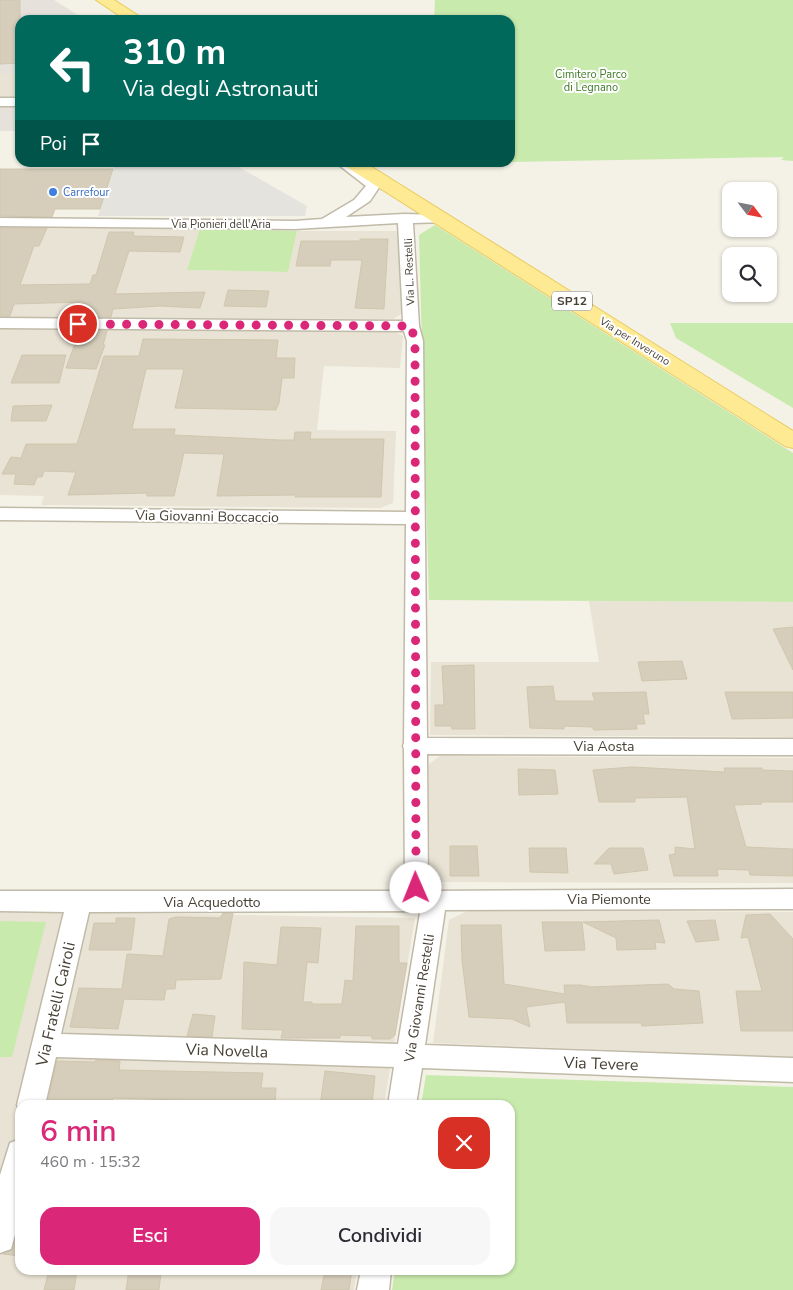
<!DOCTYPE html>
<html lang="it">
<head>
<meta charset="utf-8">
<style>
	:root { --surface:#fff; --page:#f7f7f7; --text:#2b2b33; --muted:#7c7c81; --accent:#db2777 }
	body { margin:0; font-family:"Nunito Sans",sans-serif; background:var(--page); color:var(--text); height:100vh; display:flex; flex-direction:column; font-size:19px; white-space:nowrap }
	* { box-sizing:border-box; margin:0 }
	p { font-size:16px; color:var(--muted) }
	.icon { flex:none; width:28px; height:28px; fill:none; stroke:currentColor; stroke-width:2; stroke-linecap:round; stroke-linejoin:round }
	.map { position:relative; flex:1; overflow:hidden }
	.details { position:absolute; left:15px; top:1100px; width:500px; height:175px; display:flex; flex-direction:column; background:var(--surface); border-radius:15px; box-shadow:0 1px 4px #0004 }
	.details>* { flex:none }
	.top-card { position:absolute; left:15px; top:15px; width:500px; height:152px; border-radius:15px; box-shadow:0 1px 4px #0004; background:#00695c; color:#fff; overflow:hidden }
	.needle { width:32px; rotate:122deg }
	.tools { position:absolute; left:722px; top:182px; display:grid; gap:10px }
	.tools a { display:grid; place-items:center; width:55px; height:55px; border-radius:10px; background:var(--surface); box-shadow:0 1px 4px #0004; font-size:25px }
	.pin { position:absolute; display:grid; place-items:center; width:42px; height:42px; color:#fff; margin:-21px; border:2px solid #fff; border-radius:50%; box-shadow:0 1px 5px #0007 }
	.me { position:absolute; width:55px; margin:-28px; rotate:359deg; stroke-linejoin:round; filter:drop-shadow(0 0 4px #0008) }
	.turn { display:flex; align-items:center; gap:18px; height:105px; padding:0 25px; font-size:22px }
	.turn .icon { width:65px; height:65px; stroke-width:2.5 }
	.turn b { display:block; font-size:35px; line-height:42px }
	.then { display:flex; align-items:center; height:48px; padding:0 25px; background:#0003; gap:10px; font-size:19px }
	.round { display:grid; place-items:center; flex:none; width:52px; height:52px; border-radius:15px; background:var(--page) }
	.overview { display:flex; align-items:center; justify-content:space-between; height:85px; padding:0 25px }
	h1 { font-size:30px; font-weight:600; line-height:38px; color:var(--accent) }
	.cta { display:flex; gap:10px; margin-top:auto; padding:10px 25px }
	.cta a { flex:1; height:58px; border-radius:15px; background:var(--accent); color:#fff; font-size:20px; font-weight:600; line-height:58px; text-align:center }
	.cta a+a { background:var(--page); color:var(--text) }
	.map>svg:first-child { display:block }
</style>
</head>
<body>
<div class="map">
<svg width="793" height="1290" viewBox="0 0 793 1290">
	<rect width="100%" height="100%" fill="#f4f1e6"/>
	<path fill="#e8e3d4" d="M0,74H20V99H0Z
		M0,227L200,228L187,270L288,272L297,231H401L403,313L393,319L0,317Z
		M0,329L393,331L403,336L400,368L324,366L317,430L396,431L393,503L380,508L41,505L44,496L0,495Z
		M589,601L793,602V737L430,735L431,662H599Z
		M440,756L793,758V883L442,882L430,875L428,765Z
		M469,910L793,912V1057L433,1043L449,920Z
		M0,911L415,918L384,1105H20V1270H357L354,1290H0Z"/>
	<path fill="#e6e2db" d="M0,0H54L86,20H20V74H0Z
		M0,99H20V131H0Z"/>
	<path fill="#c9eaad" d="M435,0H793V161L781,160L784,157L510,162V20H434Z
		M435,225L793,453V602L429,600L419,235Z
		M200,228L297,231L288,272L187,270Z
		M670,323H793V408L676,338Z
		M0,921L46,922L12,1057H0Z
		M426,1075L793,1087V1290H392L395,1270H510V1105H421Z"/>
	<path fill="#e4e3de" d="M115,164L235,165L307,206L305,216H98Z"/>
	<path fill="#d6cebb" stroke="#d1c6ae" d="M0,0H20V63L0,64Z
		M0,169H113L100,209H55L52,217L0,216Z
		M0,228H47L39,246H34L20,285L90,284L93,275H96L109,232H134L133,236L184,237L180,252L129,251L115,294L205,292L200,308L160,306L113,309L111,317H84L88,305H82L83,302L14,304L10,316H0Z
		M360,239H388L384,309L355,308L362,260H331L330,266H296L301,241H360Z
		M228,290L269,291L266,307L224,306Z
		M80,330L107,331L103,345H105L96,369L66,368Z
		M143,339L278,340L276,358H295L294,378H282L279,403L276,410L175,408L184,369H146L132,429H175L174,435L280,440H294L295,432H311L310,439H384L381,497H295L296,495L217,496L224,454L184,453L174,496H147V493L68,495L76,472L44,471L42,477H37L34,485L14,484L16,474H2L11,457L21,458L26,444H77L104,356H139Z
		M22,355H66L59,383H11Z
		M52,405L46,421H11L13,406Z
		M793,627V670L773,629Z
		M682,661L687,679L642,681L638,662Z
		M474,665L475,729H452L451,726H435V705H444L442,666Z
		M553,686L555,701H595L592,693L646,692L649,714H643L645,724H636L637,729L594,730L592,727L564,726V729L530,728L527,687Z
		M725,692H793V718L732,719Z
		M632,767L725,772L724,768H762V770L793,771V802H761L762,804L734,805L746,847L793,849V876L750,875L749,870L717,869L718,876H674L669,855L675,854V847L695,849L687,797L635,798V802H599L593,770Z
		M518,769L555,770L558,794L519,795Z
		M450,846H477L479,876H450Z
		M529,848H566L568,873L530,872Z
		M609,848H643L648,870L614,874L611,864H594Z
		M223,913H233L221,979L176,980L175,989H166L164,1000L124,999L118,1029L70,1027L79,988L122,989L127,954L163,956L169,919L176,917L220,918Z
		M770,914L793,939V1031H741L736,991H762L748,937L741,938L746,915Z
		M116,918H135L131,950H89L94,923H116Z
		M659,920L665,943L655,942L656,949L617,950L616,938L583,922Z
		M715,920L719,940L696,942L687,921Z
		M542,922H582L585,950L545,951Z
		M461,925H501L504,984L565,994L564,985H581L591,987L668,984L674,989L699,991L703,1023L642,1026L641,1023H567L565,1002L526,1007L530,1027L512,1019L469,1017L462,960Z
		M356,926H399V963H407L395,1035L390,1039H372V1036L340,1035V1038H281L283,1030L242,1029L244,962L277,965L281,927L321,928L318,963L307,962L303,1002H312V1004H342L345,980L353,981Z
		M193,1014L215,1016L212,1037L187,1036Z
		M96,1060L120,1061L119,1070L263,1073L261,1088H276L275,1105H179L180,1100L113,1098L112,1105H47L57,1061L95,1062Z
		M325,1071L375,1076L372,1105H320Z
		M20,1224V1256L3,1254L13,1250Z
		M49,1270H77L74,1290H44Z
		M129,1270H150L149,1273H161L159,1290H126Z
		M325,1270H352L349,1290H321Z"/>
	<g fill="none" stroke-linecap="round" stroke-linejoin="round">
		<defs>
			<path id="street" d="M0,98H20V106H0Z
				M335,162H352L372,176L380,186L370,201L346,217L404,214L441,215L446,216L448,219L446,222L413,223L419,326L423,341L427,738L793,739V755L427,754L428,886L432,891L793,889V909L445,910L425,1045L793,1058V1082L422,1068L416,1105H388L394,1067L56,1057L45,1105H20V1112L17,1105L64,912L0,911V891H405L404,749L403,746L404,743L406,524L0,520V508L406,512L407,341L404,331L0,328V318L403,321L398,223L295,229L0,226V218L295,221L322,219L354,200L366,186ZM418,911L420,913L398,1044L61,1034L89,912Z
				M20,1139V1217L11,1249L0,1253V1175L10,1143Z
				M361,1270H391L389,1290H357Z"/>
			<path id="primary" d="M96,0H114L145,20H126Z
				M342,162H364L793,431V448L785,446L345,166Z"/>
		</defs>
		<use href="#street" stroke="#c0baa8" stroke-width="3"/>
		<use href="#primary" stroke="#e8cb60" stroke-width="2"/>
		<use href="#street" fill="#fff" fill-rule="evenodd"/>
		<use href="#primary" fill="#ffea94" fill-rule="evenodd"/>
	</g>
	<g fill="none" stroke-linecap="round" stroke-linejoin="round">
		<path stroke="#db2777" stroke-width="9" stroke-dasharray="0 16.2" d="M78,324L411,326L415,341L416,888"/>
	</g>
	<circle fill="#3f7fe0" stroke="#fff" stroke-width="2" cx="53" cy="192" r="5"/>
	<g text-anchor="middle" stroke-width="4" stroke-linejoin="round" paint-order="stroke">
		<g font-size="11" fill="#3f7b26" stroke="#fff">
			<text x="591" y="78">Cimitero Parco<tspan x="591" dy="13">di Legnano</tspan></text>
		</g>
		<g font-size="11" fill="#366cbe" stroke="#fff" text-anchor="start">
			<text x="63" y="196">Carrefour</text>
		</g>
		<g font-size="11" fill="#474135" stroke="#fff">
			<text x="221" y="228">Via Pionieri dell'Aria</text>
			<text transform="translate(409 272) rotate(-92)" y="4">Via L. Restelli</text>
			<text transform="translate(635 341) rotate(32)" y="4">Via per Inveruno</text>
		</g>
		<rect fill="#fff" stroke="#7e7a72" stroke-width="1" x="552" y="291.5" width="40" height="19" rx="4"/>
		<g font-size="12" font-weight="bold" fill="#474135">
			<text x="572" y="305">SP12</text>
		</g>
		<g font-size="14" fill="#474135" stroke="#fff">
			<text transform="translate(207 516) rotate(1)" y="5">Via Giovanni Boccaccio</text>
			<text x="604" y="751">Via Aosta</text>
			<text x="609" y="904">Via Piemonte</text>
			<text x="212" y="907">Via Acquedotto</text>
			<text transform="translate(419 998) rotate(-81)" y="5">Via Giovanni Restelli</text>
		</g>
		<g font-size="16" fill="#474135" stroke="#fff">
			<text transform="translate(55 1004) rotate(-77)" y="6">Via Fratelli Cairoli</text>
			<text transform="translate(227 1050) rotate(2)" y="6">Via Novella</text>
			<text transform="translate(601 1063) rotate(2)" y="6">Via Tevere</text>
		</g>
	</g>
</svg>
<div class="tools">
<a><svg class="needle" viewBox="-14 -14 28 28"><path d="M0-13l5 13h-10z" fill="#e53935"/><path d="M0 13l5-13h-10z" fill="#7c7c81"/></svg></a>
<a><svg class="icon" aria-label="search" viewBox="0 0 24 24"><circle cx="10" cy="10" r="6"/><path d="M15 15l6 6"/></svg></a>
</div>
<div class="pin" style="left:78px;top:324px;background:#d93025"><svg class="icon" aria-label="arrive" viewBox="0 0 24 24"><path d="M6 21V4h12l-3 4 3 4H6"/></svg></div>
<svg class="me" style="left:416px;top:888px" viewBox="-20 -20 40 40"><circle r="19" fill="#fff"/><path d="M0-13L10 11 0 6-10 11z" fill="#db2777"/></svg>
<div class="top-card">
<div class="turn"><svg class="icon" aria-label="left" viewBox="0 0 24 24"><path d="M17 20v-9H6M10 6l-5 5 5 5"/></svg><div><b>310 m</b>Via degli Astronauti</div></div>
<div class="then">Poi<svg class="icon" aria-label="arrive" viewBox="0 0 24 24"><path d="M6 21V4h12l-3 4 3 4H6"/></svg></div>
</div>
<section class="details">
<div class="overview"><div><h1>6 min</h1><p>460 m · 15:32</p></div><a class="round" style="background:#d93025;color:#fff"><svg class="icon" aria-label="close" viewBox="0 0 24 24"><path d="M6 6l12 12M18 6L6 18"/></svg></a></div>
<div class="cta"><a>Esci</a><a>Condividi</a></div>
</section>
</div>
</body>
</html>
